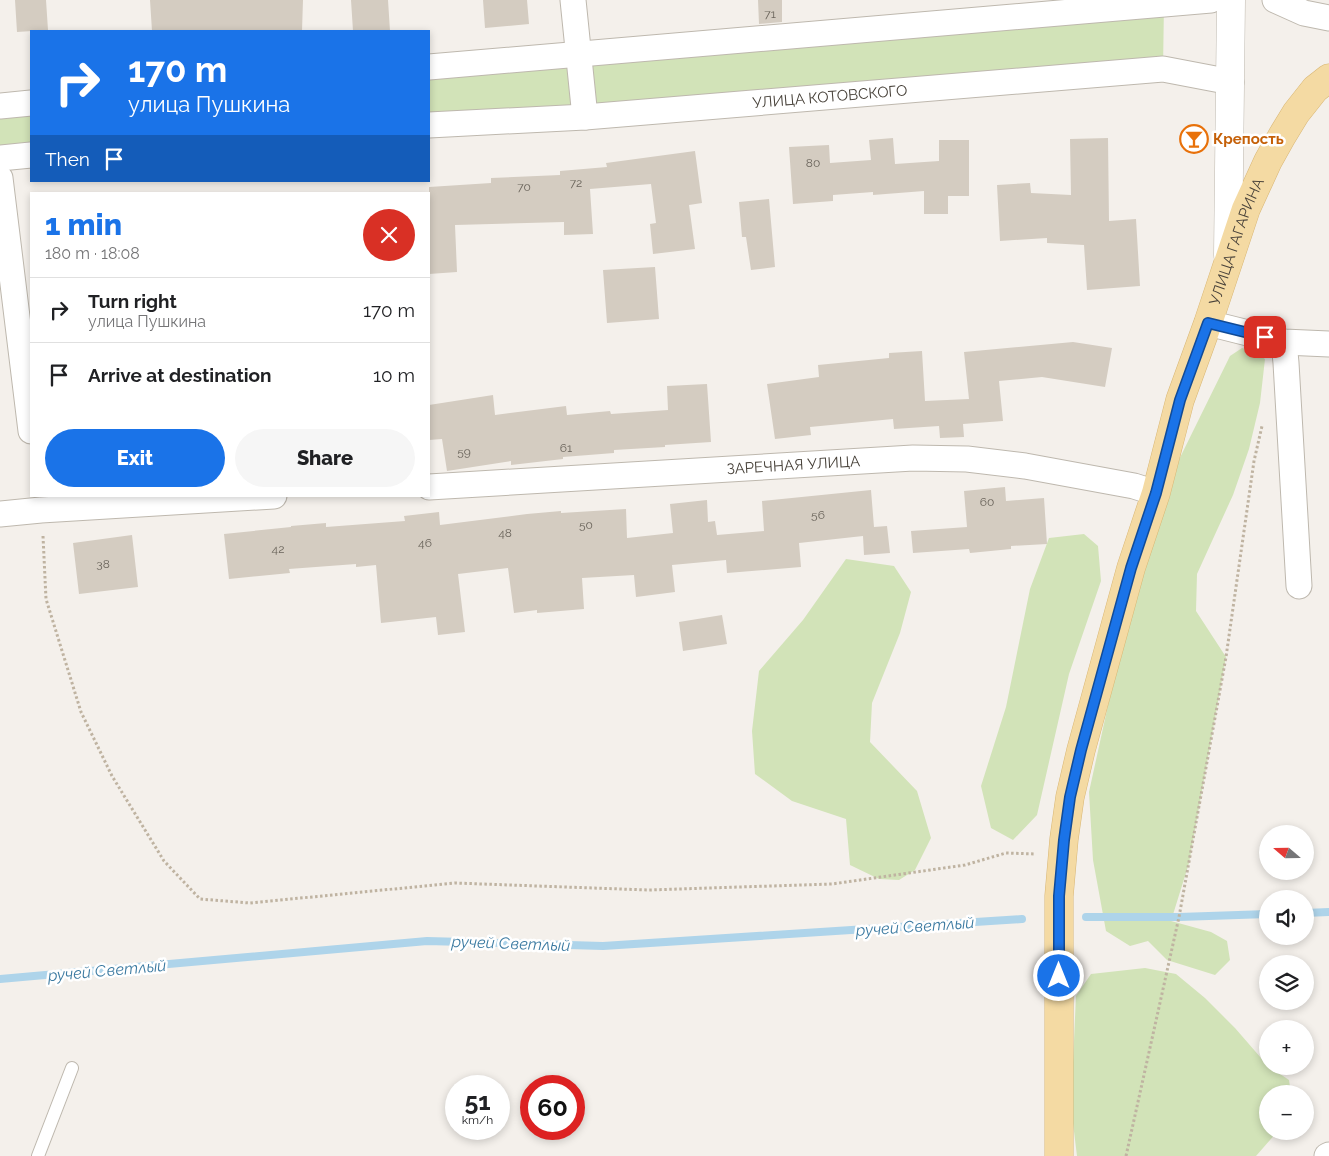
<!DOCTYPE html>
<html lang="en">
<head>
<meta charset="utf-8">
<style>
	:root { --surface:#fff; --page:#f6f6f6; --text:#202124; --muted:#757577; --line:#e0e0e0; --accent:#1a73e8 }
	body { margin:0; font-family:Raleway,sans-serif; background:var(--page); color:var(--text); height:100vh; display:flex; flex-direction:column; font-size:19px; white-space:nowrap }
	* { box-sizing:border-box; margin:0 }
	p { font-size:16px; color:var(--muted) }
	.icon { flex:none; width:28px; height:28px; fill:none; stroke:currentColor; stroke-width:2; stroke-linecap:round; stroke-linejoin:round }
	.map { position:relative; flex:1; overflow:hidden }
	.sheet { position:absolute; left:30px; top:192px; width:400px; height:305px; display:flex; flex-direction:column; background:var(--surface); border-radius:0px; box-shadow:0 2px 8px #0003 }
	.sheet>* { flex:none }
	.guide { position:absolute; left:30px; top:30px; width:400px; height:152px; border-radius:0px; box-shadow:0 2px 8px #0003; background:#1a73e8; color:#fff; overflow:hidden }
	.needle { width:32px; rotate:290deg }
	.controls { position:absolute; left:1259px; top:825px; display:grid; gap:10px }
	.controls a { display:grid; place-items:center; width:55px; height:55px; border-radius:50%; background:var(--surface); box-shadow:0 2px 8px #0003; font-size:25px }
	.speed { position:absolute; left:445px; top:1075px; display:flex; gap:10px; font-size:25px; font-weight:700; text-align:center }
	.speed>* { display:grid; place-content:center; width:65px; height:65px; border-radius:50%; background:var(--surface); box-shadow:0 2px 8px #0003; line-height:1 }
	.speed small { font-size:12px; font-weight:400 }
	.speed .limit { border:8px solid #d22; background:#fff; color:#111 }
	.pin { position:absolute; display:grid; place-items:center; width:42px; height:42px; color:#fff; margin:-21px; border-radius:10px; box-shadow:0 2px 8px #0006 }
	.me { position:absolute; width:55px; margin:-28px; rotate:0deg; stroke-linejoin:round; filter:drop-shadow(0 0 4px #0008) }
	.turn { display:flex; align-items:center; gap:18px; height:105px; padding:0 15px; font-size:22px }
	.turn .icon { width:65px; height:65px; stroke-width:2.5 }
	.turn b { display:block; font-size:35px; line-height:42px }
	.then { display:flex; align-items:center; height:48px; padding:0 15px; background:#0003; gap:10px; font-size:19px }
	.round { display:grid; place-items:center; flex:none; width:52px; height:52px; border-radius:26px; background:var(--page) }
	.headline { display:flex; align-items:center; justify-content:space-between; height:85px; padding:0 15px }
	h1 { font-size:30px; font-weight:800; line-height:38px; color:var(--accent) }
	.button { display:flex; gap:10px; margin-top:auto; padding:10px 15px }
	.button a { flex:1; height:58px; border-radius:30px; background:var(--accent); color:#fff; font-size:20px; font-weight:800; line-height:58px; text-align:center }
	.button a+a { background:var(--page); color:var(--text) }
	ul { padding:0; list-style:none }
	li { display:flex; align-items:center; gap:15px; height:65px; padding:0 15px; border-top:1px solid var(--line) }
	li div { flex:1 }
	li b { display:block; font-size:19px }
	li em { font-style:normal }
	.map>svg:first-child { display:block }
</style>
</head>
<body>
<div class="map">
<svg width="1329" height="1156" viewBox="0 0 1329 1156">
	<rect width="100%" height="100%" fill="#f4f0eb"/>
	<path fill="#d2e3b8" d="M1164,4L1163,69L429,125V67Z
		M31,103V155L0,158V106Z
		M1242,348L1255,352L1265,359L1260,403L1249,449L1233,495L1197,574L1196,611L1226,657L1189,863L1171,921L1211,932L1227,941L1230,960L1215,975L1167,960L1148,941L1130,946L1106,931L1093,860L1089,792L1112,687L1166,486L1230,356Z
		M1084,534L1098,546L1101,581L1069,674L1037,815L1013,840L991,828L981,786L1006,707L1030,589L1049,538Z
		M846,559L894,566L911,592L900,633L872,703L870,742L917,791L931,838L915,870L899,880L879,879L850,865L846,819L792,801L755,774L752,731L759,671L803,620Z
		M1145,968L1176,974L1205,998L1235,1028L1268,1066L1289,1080L1291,1094H1268V1131H1278L1256,1156H1077L1071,1107L1076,996L1091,974Z"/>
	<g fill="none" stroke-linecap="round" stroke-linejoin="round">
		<path stroke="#aed4ea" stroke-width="8" d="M1305,913L1329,912
			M1086,917H1179L1268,914
			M0,979L427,941L603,946L1022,919"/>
	</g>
	<path fill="#d4ccc1" d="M15,0H46L48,30L17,32Z
		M150,0H303L302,31H152Z
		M351,0H388L390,31H353Z
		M483,0H527L529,24L485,28Z
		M758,0H782V22L759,24Z
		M893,138L895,164L939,161V140H969V196H948V214H924V191L873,195V192L833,195V201L793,204L789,147L829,145L830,163L871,160L869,140Z
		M1108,138L1109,221L1136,219L1140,286L1087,290L1084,245L1047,243V238L1000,241L997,185L1030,183L1031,193L1071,195L1070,139Z
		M695,151L702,203L689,205L695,249L653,254L650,224L656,223L651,184L590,189L593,234L564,235V222L455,225L457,272L429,274V187L491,183V178L560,175V171L607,167L606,163Z
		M769,199L775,267L751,270L746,237H742L739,202Z
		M655,267L659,319L607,323L603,270Z
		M1073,342L1112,348L1105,387L1042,377L999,381L1003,421L963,424L964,437L940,438L939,426L894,429L893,419L810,427L811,435L775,439L767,384L819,377L818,365L889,358V353L922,351L925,401L969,399L964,352Z
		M707,384L711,442L665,445V447L614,450V453L563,457V459L511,465V461L447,471L442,439L429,440V405L493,395L495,415L566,406L567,415L610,411L611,414L668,410L667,386Z
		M1005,487L1006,501L1044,498L1047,544L1011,546V549L970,553L969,549L913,553L911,531L967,527L964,491Z
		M871,490L874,527L887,526L890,553L864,555L863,536L799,543L801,567L727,573L726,560L672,565L675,592L636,597L634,575L582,578L584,609L537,613V610L514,613L508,568L458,574L465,632L438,635L436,617L381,623L376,565L356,567V564L289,569L290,573L229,579L224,534L291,527V526L326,523V527L405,521L404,516L439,512L440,525L527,514L561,511V513L626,509L627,538L673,533L670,504L707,500L708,522L715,521L717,535L764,531L762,501Z
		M132,535L138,587L79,594L73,543Z
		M722,615L727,644L683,651L679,622Z"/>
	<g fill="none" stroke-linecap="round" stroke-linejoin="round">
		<defs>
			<path id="service" d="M38,1156L72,1068"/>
			<g id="minor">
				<path d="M573,0L585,117"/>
				<path d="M1275,0L1304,13L1329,18"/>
				<path d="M429,67L1211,0"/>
				<path d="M0,106L31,103"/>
				<path id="s1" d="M429,125L585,117L1163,69L1231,82"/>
				<path d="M0,158L31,155"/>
				<path d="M0,178L31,431"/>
				<path d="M1208,323L1284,342L1329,344"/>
				<path d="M1284,342L1286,363L1299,586"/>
				<path id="s2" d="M429,487L913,458L967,459L1025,466L1134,486L1156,493"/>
				<path d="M0,514L41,510L274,496"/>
				<path d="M1327,1156L1329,1155"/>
			</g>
			<path id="tertiary" d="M1228,255L1231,0"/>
			<g id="primary">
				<path id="s3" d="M1059,1156V896L1064,839L1070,797L1081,750L1131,568L1156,493L1180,400L1208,323L1246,209L1268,161L1282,136L1296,113L1315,89L1329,78"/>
			</g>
		</defs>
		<use href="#service" stroke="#beb8ae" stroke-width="14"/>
		<use href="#minor" stroke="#beb8ae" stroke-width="27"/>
		<use href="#tertiary" stroke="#beb8ae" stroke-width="29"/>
		<use href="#primary" stroke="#d8b674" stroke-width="29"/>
		<path stroke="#bfb3a1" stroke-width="3" stroke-dasharray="2.5 2.5" stroke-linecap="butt" d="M43,536L46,599L81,712L112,776L164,861L200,899L250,903L455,883L648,890L832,884L965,865L1006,853L1035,854
			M1126,1156L1179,917L1226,657L1254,461L1262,426"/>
		<use href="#service" stroke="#fff" stroke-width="12"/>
		<use href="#minor" stroke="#fff" stroke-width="25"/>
		<use href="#tertiary" stroke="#fff" stroke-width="28"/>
		<use href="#primary" stroke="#f4daa3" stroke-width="28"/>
	</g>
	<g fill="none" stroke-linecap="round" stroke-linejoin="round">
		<defs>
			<path id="route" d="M1059,976V896L1064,840L1070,797L1081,750L1131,568L1156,493L1180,400L1208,323L1265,337"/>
		</defs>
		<use href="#route" stroke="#114b97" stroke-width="12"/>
		<use href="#route" stroke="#1a73e8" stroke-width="9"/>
	</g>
	<defs>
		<symbol id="bar-ring" viewBox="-11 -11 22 22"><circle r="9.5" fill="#fff" stroke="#e8710a" stroke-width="1.5"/><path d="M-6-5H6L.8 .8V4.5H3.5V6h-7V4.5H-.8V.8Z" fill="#e8710a"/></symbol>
	</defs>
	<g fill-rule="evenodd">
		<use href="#bar-ring" x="1178" y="123" width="32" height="32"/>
	</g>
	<g text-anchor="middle" stroke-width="5" stroke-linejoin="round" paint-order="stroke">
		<g font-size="12" fill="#6a645b">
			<text x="770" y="18">71</text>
			<text x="813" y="167">80</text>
			<text x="576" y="187">72</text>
			<text x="524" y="191">70</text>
			<text x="566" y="452">61</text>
			<text x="464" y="456">59</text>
			<text x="987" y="506">60</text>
			<text x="818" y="519">56</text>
			<text x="586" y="529">50</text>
			<text x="505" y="537">48</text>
			<text x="425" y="547">46</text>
			<text x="278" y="553">42</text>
			<text x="103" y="568">38</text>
		</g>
		<g font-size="15" fill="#474139" stroke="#fff">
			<text dy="5" stroke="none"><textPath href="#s1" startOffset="402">УЛИЦА КОТОВСКОГО</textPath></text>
			<text dy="5" stroke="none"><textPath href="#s3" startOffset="940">УЛИЦА ГАГАРИНА</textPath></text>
			<text dy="5" stroke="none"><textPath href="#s2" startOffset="365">ЗАРЕЧНАЯ УЛИЦА</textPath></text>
		</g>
		<g font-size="15" font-weight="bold" fill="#c56008" stroke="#fff" text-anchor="start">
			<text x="1213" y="144">Крепость</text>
		</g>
		<g font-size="16" font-style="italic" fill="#3b7aa1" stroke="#fff">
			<text transform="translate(915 926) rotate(-4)" y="6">ручей Светлый</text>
			<text transform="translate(511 943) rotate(2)" y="6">ручей Светлый</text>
			<text transform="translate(107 970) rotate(-5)" y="6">ручей Светлый</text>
		</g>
	</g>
</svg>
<div class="controls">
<a><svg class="needle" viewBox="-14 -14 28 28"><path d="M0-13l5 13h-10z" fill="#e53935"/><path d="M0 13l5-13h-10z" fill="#757577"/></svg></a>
<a><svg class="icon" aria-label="sound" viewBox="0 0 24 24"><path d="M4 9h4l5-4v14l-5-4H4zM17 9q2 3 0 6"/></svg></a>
<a><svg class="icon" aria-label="layers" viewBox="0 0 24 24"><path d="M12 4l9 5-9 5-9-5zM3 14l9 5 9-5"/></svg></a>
<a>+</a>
<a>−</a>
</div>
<div class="speed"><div>51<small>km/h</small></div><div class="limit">60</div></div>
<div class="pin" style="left:1265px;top:337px;background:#d93025"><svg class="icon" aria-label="arrive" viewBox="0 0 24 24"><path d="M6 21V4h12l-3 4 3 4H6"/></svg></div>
<svg class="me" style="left:1059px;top:976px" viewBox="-20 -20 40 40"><circle r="17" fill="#1a73e8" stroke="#fff" stroke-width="3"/><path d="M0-11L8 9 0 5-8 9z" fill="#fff"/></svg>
<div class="guide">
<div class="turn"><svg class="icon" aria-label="right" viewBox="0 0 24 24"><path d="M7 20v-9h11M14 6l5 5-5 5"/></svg><div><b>170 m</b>улица Пушкина</div></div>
<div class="then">Then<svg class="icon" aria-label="arrive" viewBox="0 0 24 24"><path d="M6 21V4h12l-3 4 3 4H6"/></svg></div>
</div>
<section class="sheet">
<div class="headline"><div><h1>1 min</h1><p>180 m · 18:08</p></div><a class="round" style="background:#d93025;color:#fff"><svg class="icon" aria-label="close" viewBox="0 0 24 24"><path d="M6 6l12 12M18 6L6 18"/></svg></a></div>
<ul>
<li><svg class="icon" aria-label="right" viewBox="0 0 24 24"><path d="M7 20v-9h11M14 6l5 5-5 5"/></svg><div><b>Turn right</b><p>улица Пушкина</p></div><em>170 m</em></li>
<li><svg class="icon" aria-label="arrive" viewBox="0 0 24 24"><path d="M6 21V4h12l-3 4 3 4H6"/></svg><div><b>Arrive at destination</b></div><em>10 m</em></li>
</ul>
<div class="button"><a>Exit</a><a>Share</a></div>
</section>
</div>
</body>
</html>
